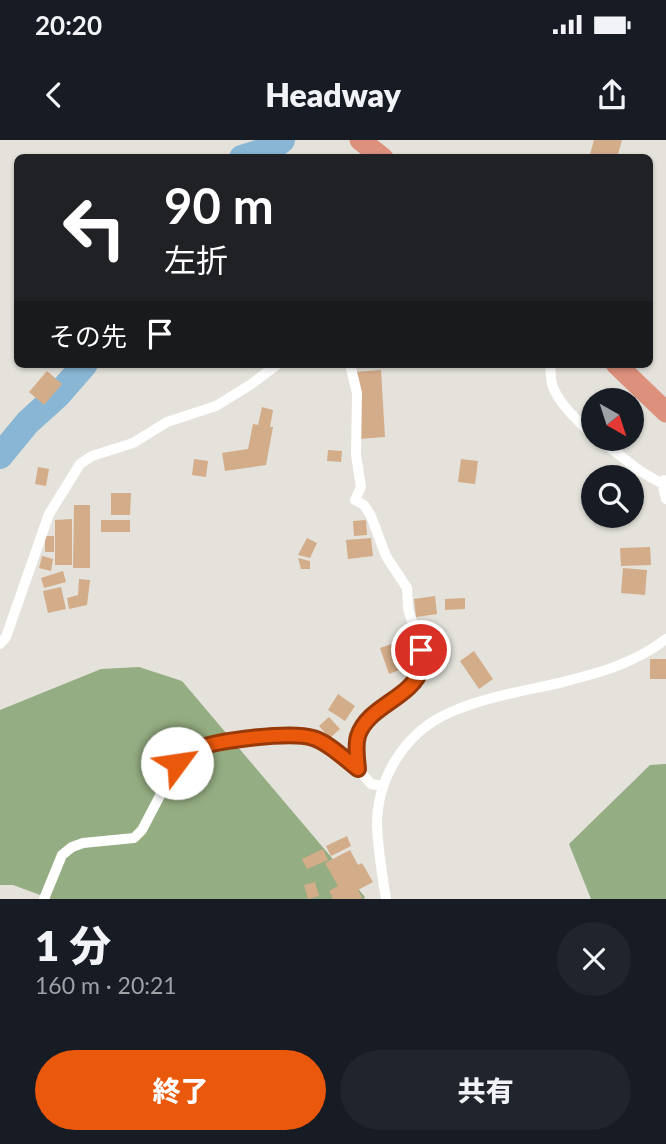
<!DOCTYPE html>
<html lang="ja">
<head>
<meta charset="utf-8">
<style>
	:root { --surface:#171b24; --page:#20242c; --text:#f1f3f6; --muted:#9ea1a6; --accent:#ea580c }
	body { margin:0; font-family:Lato,"Noto Sans JP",sans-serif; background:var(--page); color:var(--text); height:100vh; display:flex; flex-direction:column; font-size:26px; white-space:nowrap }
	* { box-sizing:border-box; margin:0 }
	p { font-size:23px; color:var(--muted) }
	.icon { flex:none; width:38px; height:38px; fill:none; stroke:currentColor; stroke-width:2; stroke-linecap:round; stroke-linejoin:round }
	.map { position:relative; height:759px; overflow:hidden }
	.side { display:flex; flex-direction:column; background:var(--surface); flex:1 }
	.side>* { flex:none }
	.guide { position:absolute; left:14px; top:14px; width:639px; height:214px; border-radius:10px; box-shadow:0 2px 5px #0004; background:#202124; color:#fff; overflow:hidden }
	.needle { width:46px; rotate:141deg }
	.fabs { position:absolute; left:581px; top:248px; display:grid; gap:14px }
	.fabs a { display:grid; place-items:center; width:63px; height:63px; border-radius:50%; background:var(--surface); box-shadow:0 2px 5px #0004; font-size:35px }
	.pin { position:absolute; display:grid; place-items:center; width:60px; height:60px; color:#fff; margin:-30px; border:4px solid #fff; border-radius:50%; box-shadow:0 2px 7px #0007 }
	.me { position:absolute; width:77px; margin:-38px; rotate:59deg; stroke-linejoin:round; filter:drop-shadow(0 0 5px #0008) }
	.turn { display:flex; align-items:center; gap:24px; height:147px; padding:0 35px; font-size:32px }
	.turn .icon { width:91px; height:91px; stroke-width:2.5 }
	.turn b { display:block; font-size:49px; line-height:60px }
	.then { display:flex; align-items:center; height:66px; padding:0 35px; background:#0003; gap:14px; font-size:26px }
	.round { display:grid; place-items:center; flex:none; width:74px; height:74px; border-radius:37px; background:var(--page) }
	.headline { display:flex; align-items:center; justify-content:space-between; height:119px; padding:0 35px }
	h1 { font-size:42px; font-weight:800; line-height:52px }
	.cta { display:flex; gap:14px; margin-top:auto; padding:14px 35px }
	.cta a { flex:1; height:80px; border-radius:42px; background:var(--accent); color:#fff; font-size:28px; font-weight:800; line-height:80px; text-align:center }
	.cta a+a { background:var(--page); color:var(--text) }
	.status { display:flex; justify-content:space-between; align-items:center; height:49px; padding:0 35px; background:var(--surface); direction:ltr }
	.status svg { height:19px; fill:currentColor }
	header { display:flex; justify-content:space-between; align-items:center; height:91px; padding:0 35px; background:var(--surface); font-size:32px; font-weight:800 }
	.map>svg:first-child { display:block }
</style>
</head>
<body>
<div class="status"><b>20:20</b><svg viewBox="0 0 49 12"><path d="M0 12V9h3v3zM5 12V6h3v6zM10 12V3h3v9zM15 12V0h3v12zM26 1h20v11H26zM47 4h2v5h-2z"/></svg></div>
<header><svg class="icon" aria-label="back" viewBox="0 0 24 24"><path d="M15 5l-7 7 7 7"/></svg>Headway<svg class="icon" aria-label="share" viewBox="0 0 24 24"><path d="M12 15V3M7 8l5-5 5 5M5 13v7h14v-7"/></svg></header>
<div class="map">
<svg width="666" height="759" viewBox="0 0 666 759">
	<rect width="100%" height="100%" fill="#e4e2db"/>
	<path fill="#95ad82" d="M139,527L182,541L365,757L364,759H51L13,745H0V570L101,529Z
		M666,624V759H591L569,704L650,625Z"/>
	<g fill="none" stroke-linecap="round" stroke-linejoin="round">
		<path stroke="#88b6d4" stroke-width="26" d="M242,18L270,9L282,0
			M0,316L28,282L58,255L85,224"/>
	</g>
	<path fill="#d3ac89" d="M594,0H622L617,18H589Z
		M381,230L385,297L359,299L354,232Z
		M47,231L62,244L44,265L29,252Z
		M262,267L273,270L270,287H273L266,325L225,331L222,313L248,309L253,284L258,285Z
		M328,310L342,311L341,322L327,321Z
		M194,319L208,321L206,337L192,335Z
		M461,319L478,321L475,344L458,342Z
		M38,327L49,329L46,346L35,344Z
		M111,353H131L130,375H111Z
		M74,365H90V428H73Z
		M72,379V425H55V380Z
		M101,380H130V392H101Z
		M366,380L367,395L354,396L353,381Z
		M45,396H54V412H45Z
		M307,398L317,403L310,418L298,415Z
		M371,398L373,416L348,419L346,400Z
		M650,407L651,425L621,426L620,408Z
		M42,416L53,419L51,431L39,428Z
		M298,418L310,421V429H301Z
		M623,428L647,430L645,455L621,453Z
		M63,431L66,442L44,448L41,438Z
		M79,439L90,440L87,465L69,469L67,458L78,455Z
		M61,447L66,469L48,473L43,451Z
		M435,456L437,474L416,477L414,459Z
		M465,458V469L445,470V459Z
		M406,499L415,524L389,534L380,508Z
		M474,511L493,539L479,549L460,521Z
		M650,519H666V539H650Z
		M338,554L355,566L345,581L328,570Z
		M329,577L340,589L330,598L319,586Z
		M347,696L351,706L331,716L326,706Z
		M323,709L328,720L307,729L302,719Z
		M350,710L358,725L362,723L373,742L358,750L362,758L360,759H333L329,751L338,746L325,723Z
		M315,742L319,756L308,759L304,745Z"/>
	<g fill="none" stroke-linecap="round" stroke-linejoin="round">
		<path stroke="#fff" stroke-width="10" d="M350,224L357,253L356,315L361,347L355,360L364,365L371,376L386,416L407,448L408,469L421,510L422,525L415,539L400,555L369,578L359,594L356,607L358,629
			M550,224C551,231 550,240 553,247C558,262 580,284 593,295
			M599,299L640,331L666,346
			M664,340L662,342L666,359
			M0,504L6,497L49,374L80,324L92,316L133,303L167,282L216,266L250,245L278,224
			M44,759L62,715L72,707L83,703L134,698L142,690L177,623L191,611L208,605L268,596L313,598L330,608L358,629L371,644L383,646
			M386,759C382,735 378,709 377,685C377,637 406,591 451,572C485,557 523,551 559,543C598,533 634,524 666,499"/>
		<path stroke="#dd907c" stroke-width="21" d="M360,0L383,18
			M616,224L666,272"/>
	</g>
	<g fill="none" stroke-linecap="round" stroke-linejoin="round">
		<defs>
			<path id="route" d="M177,623C182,618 188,613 194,610C215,600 292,591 313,598C328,602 346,620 358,629C357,618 355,606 358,596C368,565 412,559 422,527C423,522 422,515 421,510"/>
		</defs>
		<use href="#route" stroke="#983908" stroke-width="18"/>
		<use href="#route" stroke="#ea580c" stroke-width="12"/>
	</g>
</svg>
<div class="fabs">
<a><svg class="needle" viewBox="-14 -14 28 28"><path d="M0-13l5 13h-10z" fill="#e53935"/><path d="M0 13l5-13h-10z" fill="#9ea1a6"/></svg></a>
<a><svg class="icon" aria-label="search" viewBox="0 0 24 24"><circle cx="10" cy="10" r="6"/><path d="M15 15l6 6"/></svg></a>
</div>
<div class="pin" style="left:421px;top:510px;background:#d93025"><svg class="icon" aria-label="arrive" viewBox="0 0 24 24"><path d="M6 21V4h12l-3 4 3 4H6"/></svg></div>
<svg class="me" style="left:177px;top:623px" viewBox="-20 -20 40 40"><circle r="19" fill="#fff"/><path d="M0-13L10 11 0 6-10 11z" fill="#ea580c"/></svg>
<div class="guide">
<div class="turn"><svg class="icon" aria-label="left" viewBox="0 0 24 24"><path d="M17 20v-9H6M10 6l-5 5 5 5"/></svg><div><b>90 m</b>左折</div></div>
<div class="then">その先<svg class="icon" aria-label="arrive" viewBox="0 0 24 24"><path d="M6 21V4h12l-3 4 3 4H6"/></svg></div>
</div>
</div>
<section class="side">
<div class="headline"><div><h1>1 分</h1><p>160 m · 20:21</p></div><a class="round"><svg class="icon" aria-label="close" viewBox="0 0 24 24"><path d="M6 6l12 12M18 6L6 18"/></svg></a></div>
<div class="cta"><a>終了</a><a>共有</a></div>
</section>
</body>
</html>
